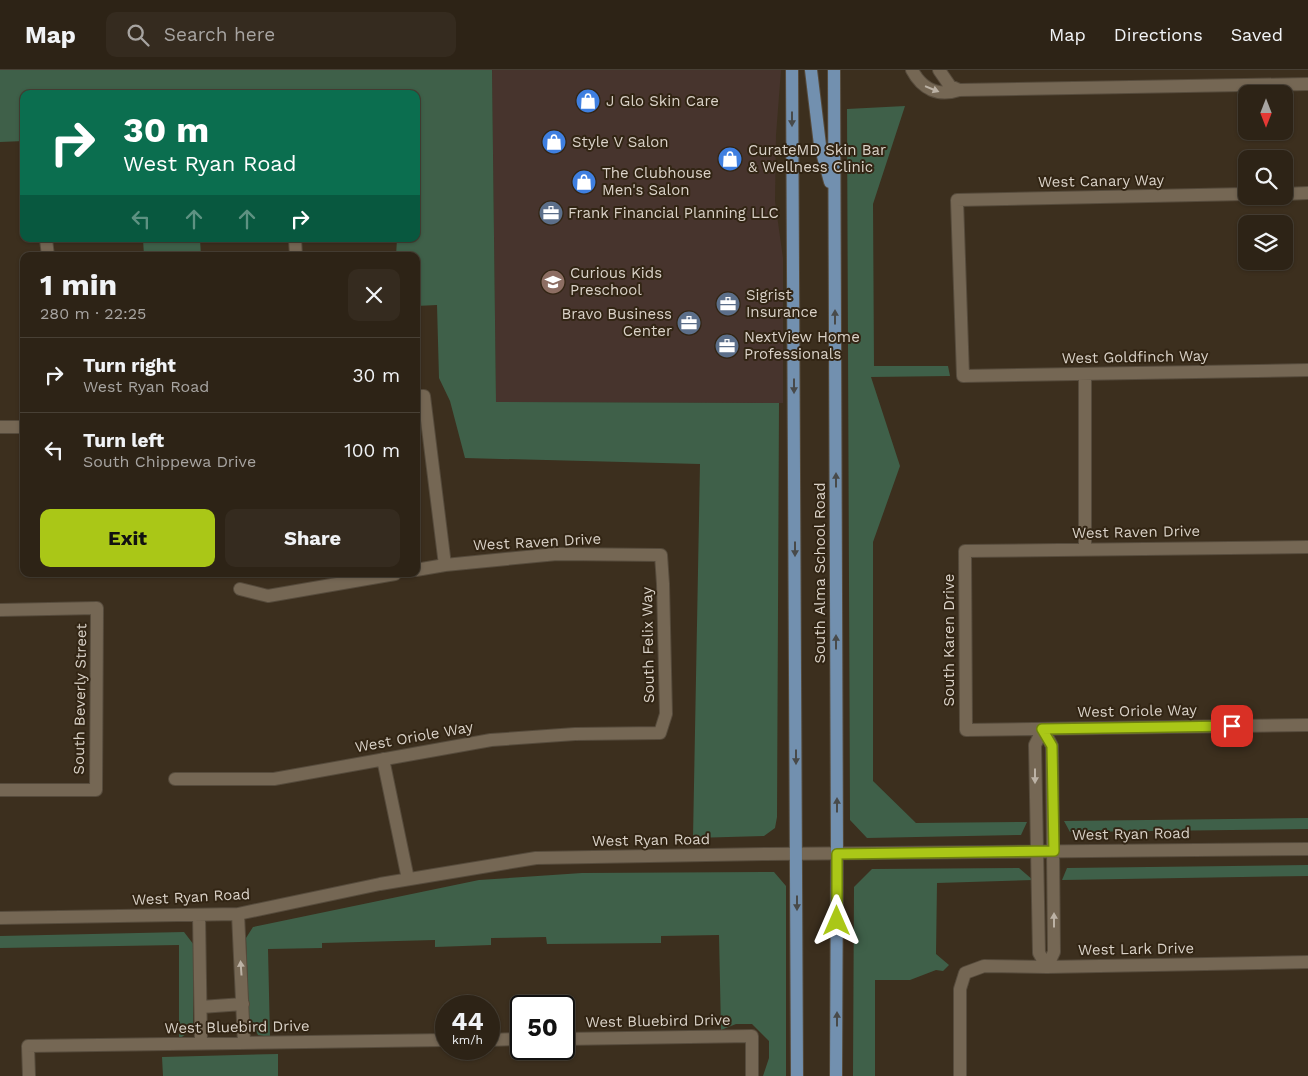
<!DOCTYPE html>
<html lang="en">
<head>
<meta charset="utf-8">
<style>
	:root { --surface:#2d2316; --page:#352b1f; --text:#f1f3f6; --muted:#a7a4a1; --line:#484035; --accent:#aac717 }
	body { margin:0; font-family:"Work Sans",sans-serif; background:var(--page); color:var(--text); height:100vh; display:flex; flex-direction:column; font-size:19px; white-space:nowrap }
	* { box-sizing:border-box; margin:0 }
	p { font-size:16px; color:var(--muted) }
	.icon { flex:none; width:28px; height:28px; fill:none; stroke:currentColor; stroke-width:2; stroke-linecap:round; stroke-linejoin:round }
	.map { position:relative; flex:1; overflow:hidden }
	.panel { position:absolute; left:20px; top:182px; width:400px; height:325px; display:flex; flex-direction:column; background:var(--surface); border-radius:10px; box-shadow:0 1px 4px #0004,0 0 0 1px var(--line) }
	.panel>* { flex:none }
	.banner { position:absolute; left:20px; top:20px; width:400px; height:152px; border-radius:10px; box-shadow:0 1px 4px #0004,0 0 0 1px var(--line); background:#0b6e4f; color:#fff; overflow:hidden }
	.needle { width:32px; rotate:180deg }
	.fabs { position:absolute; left:1238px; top:15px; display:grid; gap:10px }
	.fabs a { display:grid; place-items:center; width:55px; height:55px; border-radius:10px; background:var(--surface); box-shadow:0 1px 4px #0004,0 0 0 1px var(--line); font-size:25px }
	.speed { position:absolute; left:435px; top:925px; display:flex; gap:10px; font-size:25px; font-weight:700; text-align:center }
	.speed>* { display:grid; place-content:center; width:65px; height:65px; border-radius:50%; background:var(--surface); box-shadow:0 1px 4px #0004,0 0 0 1px var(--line); line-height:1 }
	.speed small { font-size:12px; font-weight:400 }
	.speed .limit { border:2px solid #111; border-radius:8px; background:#fff; color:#111 }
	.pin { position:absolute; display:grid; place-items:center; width:42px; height:42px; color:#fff; margin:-21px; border-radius:10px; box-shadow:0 2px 8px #0006 }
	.me { position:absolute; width:55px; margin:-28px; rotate:0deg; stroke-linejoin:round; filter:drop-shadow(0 0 4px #0008) }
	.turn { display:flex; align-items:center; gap:18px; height:105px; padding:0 20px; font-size:22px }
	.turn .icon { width:65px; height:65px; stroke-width:2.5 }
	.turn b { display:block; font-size:35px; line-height:42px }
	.lanes { display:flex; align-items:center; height:48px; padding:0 20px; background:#0003; justify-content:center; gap:25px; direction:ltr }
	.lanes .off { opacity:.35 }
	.round { display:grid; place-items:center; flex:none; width:52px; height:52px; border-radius:10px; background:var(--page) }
	.headline { display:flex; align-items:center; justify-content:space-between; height:85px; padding:0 20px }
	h1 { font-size:30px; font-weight:700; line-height:38px }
	.button { display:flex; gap:10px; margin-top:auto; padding:10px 20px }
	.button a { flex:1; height:58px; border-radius:10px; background:var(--accent); color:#111; font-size:20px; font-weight:700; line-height:58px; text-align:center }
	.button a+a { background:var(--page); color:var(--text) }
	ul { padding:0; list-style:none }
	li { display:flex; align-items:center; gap:15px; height:75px; padding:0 20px; border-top:1px solid var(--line) }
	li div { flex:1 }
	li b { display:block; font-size:19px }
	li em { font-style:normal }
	header { display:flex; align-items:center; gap:30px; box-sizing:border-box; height:70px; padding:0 25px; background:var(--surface); border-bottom:1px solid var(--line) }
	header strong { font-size:24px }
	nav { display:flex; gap:28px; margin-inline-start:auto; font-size:18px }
	.search { width:350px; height:45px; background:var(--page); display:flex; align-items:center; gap:12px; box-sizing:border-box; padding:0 18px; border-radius:10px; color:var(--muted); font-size:19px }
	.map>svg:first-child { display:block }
</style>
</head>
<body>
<header>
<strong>Map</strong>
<div class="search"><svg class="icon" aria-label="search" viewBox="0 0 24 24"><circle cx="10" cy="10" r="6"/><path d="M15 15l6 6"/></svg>Search here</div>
<nav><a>Map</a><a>Directions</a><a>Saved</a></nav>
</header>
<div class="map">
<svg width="1308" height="1006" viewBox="0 0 1308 1006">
	<rect width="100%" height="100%" fill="#3c2f1e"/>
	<path fill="#47342d" d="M492,0H781L776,65L775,131L783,188V333L496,332Z"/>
	<path fill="#3f6049" d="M0,0H492L496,332L779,333L777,747L775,758L764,766L693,768L700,394L465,388L450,331L439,308L437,235L416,236V186H396L397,169H416V24H24V71L0,72Z
		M905,36L873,134L874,296H948L950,306L871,307L900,396L873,472V711L916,753L1027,752L1021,765L867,768L850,750L847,39Z
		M143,169H200L201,186H144Z
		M1308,748V759L1070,762L1064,751Z
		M1308,795V806L1062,810L1067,798Z
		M1019,798L1033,810L937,813L936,884L949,895L943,901L936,900L910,910H875V1006H853L854,817L872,799Z
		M774,802L786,816V1006H763L769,988V971L752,954H736L721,960L719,865L661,866V873L547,874L546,867L491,868V875L435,877V870L322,873V878L268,879L270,967L258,965L249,947L246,868L253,857L479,810L582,803Z
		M184,862L194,875L193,959L179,969V875L0,878V866Z
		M278,984V1006H163L162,987Z"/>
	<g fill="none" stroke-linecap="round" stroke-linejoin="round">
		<defs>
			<path id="minor" d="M912,0C922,19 938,27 959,20L1308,14
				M939,0L950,16L959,20
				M1246,124L957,130L963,306L1308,300
				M1284,124L1308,123
				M46,169L48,186
				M295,169L296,186
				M416,326H424L445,495
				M0,357H24
				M1308,477L965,481L966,660L1308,655
				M1085,479V305
				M240,519L268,526L395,504
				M0,540L97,538L96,720H0
				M1043,659L1052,676L1054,882L1047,897
				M1043,659L1035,675L1039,883L1047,897
				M383,689L408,809
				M175,709H274L491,670L575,664L660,663L666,644L663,514L661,485L557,484L445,495L416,500
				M238,844L244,973
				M199,845L201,974
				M0,848L238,844L380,814L536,788L768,784L1308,779
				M201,937L243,934
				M564,969L752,966V1006
				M489,970L521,969
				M29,1006L28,976L446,970
				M960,1006V919L965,903L984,896L1047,897L1308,892"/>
			<path id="major" d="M792,0L797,1006
				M811,0L820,75L830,112
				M834,0L837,784L836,1006"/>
		</defs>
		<use href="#minor" stroke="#564b3c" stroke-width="14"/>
		<use href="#major" stroke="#564b3c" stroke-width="14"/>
		<use href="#minor" stroke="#756754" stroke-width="12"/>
		<use href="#major" stroke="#7290af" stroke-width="12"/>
	</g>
	<defs><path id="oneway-solid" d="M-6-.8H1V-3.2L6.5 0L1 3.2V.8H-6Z" transform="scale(1.25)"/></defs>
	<g fill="#bcb2a5">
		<use href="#oneway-solid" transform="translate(932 19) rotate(22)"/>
		<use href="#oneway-solid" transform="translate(1035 706) rotate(90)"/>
		<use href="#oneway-solid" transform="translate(1054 850) rotate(-90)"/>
		<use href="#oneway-solid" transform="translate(241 898) rotate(-94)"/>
	</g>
	<g fill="#484a4a">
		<use href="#oneway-solid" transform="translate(792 49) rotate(90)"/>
		<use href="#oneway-solid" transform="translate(835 247) rotate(-90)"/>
		<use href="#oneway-solid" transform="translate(794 316) rotate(90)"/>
		<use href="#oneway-solid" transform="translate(836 410) rotate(-90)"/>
		<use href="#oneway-solid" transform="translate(795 479) rotate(90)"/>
		<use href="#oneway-solid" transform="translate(836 572) rotate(-90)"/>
		<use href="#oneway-solid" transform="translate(796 687) rotate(90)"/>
		<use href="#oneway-solid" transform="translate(837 735) rotate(-90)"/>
		<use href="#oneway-solid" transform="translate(797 833) rotate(90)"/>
		<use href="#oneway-solid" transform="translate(837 949) rotate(-90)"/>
	</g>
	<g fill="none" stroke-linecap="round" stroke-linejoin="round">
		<defs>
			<path id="route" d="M837,851V784L1054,781L1052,676L1042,659L1232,656"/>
		</defs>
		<use href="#route" stroke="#6e810f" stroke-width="12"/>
		<use href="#route" stroke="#aac717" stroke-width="9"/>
	</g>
	<defs>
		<symbol id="shop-disc" viewBox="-11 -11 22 22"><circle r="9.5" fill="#3f7fe0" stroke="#322514"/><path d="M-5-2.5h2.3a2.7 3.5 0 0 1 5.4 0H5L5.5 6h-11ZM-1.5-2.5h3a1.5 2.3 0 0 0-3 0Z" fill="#fff"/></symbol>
		<symbol id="office-disc" viewBox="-11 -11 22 22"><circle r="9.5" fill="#5c6f8a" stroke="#322514"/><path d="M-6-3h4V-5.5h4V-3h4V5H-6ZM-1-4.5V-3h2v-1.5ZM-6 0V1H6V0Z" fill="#fff"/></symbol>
		<symbol id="school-disc" viewBox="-11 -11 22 22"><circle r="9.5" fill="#8d6e63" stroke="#322514"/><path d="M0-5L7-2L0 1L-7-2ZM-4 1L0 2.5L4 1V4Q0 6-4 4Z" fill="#fff"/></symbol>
	</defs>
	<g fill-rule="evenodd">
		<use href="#shop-disc" x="574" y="17" width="28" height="28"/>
		<use href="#shop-disc" x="540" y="58" width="28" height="28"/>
		<use href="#shop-disc" x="716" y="75" width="28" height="28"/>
		<use href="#shop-disc" x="570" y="98" width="28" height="28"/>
		<use href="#office-disc" x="537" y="129" width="28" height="28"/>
		<use href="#school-disc" x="539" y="198" width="28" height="28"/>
		<use href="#office-disc" x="714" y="220" width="28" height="28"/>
		<use href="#office-disc" x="675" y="239" width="28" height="28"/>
		<use href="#office-disc" x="713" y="262" width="28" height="28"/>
	</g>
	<g text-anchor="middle" stroke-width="4" stroke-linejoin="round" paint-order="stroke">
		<g font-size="15" fill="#dad2c8" stroke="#322514" text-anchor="start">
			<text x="606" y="36">J Glo Skin Care</text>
			<text x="572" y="77">Style V Salon</text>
			<text x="748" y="85">CurateMD Skin Bar<tspan x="748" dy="17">&amp; Wellness Clinic</tspan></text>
			<text x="602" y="108">The Clubhouse<tspan x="602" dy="17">Men's Salon</tspan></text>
			<text x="568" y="148">Frank Financial Planning LLC</text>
			<text x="570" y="208">Curious Kids<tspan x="570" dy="17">Preschool</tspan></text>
			<text x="746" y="230">Sigrist<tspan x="746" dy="17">Insurance</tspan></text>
			<text x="672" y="249" text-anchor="end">Bravo Business<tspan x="672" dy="17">Center</tspan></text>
			<text x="744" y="272">NextView Home<tspan x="744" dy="17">Professionals</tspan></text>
		</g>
		<g font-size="15" fill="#dad2c8" stroke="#322514">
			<text transform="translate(1101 111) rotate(-1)" y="5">West Canary Way</text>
			<text transform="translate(1135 287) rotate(-1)" y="5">West Goldfinch Way</text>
			<text transform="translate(1136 462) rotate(-1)" y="5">West Raven Drive</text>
			<text transform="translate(537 472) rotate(-3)" y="5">West Raven Drive</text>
			<text transform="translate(820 503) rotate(-90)" y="5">South Alma School Road</text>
			<text transform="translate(949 570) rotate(-90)" y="5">South Karen Drive</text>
			<text transform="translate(648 575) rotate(-91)" y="5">South Felix Way</text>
			<text transform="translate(80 629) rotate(-89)" y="5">South Beverly Street</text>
			<text transform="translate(1137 641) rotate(-1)" y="5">West Oriole Way</text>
			<text transform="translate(414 667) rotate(-10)" y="5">West Oriole Way</text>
			<text transform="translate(1131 764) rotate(-1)" y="5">West Ryan Road</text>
			<text transform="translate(651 770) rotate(-1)" y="5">West Ryan Road</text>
			<text transform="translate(191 827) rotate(-3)" y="5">West Ryan Road</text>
			<text transform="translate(1136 879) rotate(-1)" y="5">West Lark Drive</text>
			<text transform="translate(658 951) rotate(-1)" y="5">West Bluebird Drive</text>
			<text transform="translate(237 957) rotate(-1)" y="5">West Bluebird Drive</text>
		</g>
	</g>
</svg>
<div class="fabs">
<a><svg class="needle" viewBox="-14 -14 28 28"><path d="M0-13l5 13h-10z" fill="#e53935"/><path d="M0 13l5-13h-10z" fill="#a7a4a1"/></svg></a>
<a><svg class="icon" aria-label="search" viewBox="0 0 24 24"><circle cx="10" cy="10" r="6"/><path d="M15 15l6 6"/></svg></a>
<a><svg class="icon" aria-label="layers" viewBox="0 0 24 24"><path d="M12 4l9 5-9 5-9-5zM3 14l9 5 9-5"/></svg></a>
</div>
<div class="speed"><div>44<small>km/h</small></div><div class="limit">50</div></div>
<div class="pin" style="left:1232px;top:656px;background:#d93025"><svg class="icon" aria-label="arrive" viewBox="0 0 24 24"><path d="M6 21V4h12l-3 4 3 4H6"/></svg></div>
<svg class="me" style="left:837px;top:851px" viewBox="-20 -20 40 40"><path d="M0-17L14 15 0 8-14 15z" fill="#aac717" stroke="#fff" stroke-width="4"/></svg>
<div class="banner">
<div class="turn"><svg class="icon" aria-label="right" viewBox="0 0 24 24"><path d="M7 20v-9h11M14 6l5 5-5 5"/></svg><div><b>30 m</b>West Ryan Road</div></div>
<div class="lanes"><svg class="icon off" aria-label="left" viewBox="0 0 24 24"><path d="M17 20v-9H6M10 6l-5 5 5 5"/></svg><svg class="icon off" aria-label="ahead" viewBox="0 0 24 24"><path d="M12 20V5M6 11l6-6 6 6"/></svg><svg class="icon off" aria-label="ahead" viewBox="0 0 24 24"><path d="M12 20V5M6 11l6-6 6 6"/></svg><svg class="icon" aria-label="right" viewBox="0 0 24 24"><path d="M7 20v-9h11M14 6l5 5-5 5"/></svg></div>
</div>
<section class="panel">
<div class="headline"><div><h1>1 min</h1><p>280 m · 22:25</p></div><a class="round"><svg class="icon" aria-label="close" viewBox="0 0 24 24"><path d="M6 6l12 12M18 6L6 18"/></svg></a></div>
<ul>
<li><svg class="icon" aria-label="right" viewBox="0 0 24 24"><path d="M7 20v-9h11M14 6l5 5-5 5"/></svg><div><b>Turn right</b><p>West Ryan Road</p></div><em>30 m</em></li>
<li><svg class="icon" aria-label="left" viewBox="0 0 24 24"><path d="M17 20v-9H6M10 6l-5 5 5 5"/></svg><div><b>Turn left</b><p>South Chippewa Drive</p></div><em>100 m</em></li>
</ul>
<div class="button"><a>Exit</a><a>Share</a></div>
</section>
</div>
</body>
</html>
